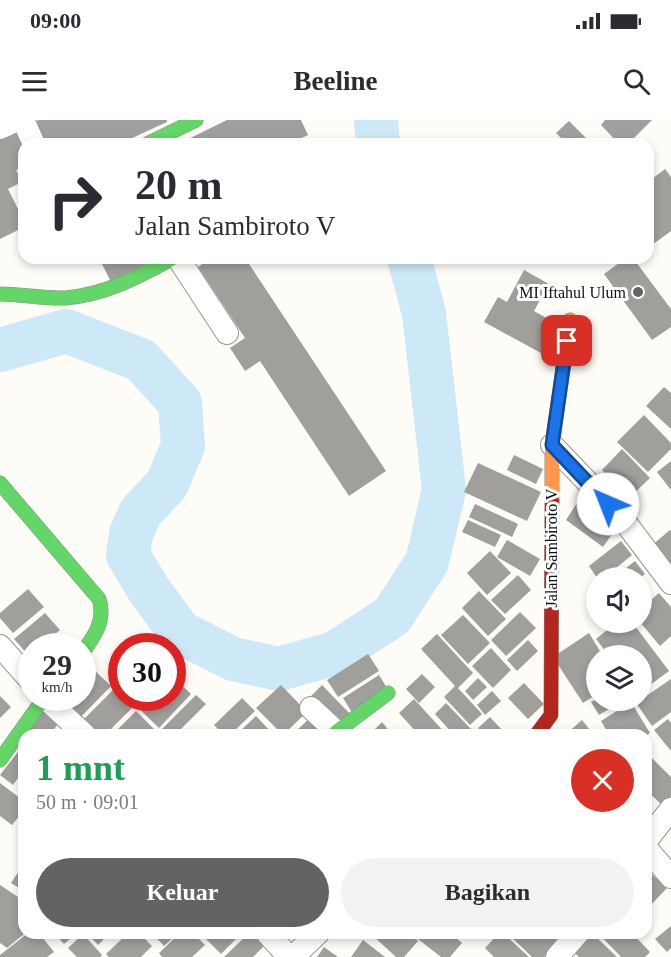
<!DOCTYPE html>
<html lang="id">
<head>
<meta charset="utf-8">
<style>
	:root { --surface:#fff; --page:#f2f2f3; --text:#2b2b33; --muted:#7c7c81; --accent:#646362 }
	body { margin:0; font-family:Georgia,serif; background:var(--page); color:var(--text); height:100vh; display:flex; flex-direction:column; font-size:22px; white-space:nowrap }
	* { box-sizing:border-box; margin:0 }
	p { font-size:20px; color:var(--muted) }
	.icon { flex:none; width:33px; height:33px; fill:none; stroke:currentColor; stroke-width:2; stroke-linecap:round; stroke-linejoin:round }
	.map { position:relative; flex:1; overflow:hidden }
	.panel { position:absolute; left:18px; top:609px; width:634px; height:210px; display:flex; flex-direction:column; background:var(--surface); border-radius:18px; box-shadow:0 3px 9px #0003 }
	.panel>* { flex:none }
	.top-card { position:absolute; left:18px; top:18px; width:636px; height:126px; border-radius:18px; box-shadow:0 3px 9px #0003; background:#fff; color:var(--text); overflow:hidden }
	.buttons { position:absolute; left:586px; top:447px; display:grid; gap:12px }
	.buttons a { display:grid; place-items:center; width:66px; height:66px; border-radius:50%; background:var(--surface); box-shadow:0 3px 9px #0003; font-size:30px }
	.speed { position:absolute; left:18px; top:513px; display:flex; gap:12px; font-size:30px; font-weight:700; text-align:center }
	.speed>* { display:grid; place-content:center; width:78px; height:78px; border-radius:50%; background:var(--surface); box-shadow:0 3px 9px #0003; line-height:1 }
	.speed small { font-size:15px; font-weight:400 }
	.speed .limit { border:9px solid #d22; background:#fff; color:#111 }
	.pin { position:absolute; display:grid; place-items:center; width:51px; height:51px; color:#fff; margin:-26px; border-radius:12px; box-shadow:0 3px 9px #0006 }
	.me { position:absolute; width:66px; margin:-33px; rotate:316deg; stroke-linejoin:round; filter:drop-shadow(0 0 4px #0008) }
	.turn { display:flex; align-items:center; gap:21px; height:126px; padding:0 18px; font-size:27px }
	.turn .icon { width:78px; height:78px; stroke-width:2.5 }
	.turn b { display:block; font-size:42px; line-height:51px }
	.round { display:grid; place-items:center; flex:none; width:63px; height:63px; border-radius:32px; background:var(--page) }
	.head { display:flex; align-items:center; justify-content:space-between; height:102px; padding:0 18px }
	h1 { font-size:36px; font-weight:600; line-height:45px; color:#1e9e55 }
	.cta { display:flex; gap:12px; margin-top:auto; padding:12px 18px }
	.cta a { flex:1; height:69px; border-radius:36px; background:var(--accent); color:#fff; font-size:24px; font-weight:600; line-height:69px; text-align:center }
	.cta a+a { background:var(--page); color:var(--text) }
	.status { display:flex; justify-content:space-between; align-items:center; height:42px; padding:0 30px; background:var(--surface); direction:ltr }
	.status svg { height:16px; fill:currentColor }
	header { display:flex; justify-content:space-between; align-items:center; height:78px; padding:0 18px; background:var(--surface); font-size:27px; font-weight:600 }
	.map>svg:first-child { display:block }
</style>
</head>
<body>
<div class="status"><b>09:00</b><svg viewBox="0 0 49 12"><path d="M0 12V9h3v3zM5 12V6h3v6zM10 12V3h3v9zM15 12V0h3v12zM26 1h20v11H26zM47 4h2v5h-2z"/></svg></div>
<header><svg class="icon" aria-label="menu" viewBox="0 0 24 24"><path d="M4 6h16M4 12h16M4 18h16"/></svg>Beeline<svg class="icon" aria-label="search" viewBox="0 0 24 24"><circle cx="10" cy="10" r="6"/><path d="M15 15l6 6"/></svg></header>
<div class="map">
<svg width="671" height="837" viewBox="0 0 671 837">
	<rect width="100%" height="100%" fill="#fdfcf7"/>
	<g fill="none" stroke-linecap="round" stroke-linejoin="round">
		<path stroke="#cde8f7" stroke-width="44" d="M376,0L378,24
			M0,230L66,211L141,240L180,283L183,326L167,364L140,393L131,414L128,435L149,470L180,512L233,539L279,549L335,533L392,496L427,442L444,370L424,193L409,138"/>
	</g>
	<path fill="#a19f9c" d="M39,0H167V2L119,24H44L34,2Z
		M227,0H301L308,15L293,22L294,24H178Z
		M605,0H652L628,24H619L601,5Z
		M569,1L592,24H567L556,13Z
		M16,9L24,25V33L21,34L24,39V47L16,50L22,62L8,69L24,101V107L0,119V17Z
		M665,49L671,57V111L648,128V62Z
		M99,138H158L111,162Z
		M211,138H245L386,351L349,376L260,241L245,251L230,228L245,218L198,147Z
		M626,138H633L671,189V207L652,220L604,154Z
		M524,150L549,164L534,191L566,209L550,238L484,202L498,177L507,182Z
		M664,267L671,273V309L646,286Z
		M644,295L671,323V329L648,352L617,322Z
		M622,329L650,358L629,378L602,350Z
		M514,335L543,349L536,364L507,350Z
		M671,341V370L657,352Z
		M478,343L541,372L527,401L464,372Z
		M579,380L617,407L603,427L566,400Z
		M475,384L518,404L512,417L469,397Z
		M468,400L501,415L495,427L462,412Z
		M670,410L671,412V451L651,426Z
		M507,420L540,439L530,456L497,437Z
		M621,421L632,435L604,458H597L589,446Z
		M490,431L511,453L487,475L467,453Z
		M635,441L645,454L640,458H613Z
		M518,455L531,470L505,494L491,480Z
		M28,469L44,487L13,513L0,498V493Z
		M479,471L506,499L488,516L462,488Z
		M659,473L671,487V516L660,526L640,502H642V488Z
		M520,492L536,508L506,536L491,520Z
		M45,493L60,510L41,526H32V534L29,536L14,519Z
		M463,495L490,523L468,544L441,515Z
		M617,502H632L669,551L642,571V536H609L596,519Z
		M589,513L603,536H597V574L583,583L553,537Z
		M437,514L473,553L458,568L482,594L470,605L444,577L455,566L421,529Z
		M60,516L69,526H48Z
		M528,520L538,531L517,551L507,540Z
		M491,528L511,550L493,568L472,546Z
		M368,534L379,551L338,577L327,560Z
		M89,545L111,566L81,597L62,578H82V551Z
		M422,554L435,567L419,583L406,569Z
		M379,555L389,571L353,594L343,578Z
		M172,556L191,574L159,608L128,578H172Z
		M478,558L487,567L473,580L465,571Z
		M671,559V592L652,606L636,583Z
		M524,563L544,584L528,599L508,578Z
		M281,565L307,592L283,615L256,588Z
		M322,565L351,595L336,608L308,579Z
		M113,570L132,588L105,615H99L84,599Z
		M492,571L501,581L485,595L477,585Z
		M196,575L206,584L175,615H169L162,609Z
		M0,576L11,587L0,598Z
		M242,578L255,591L230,615H224L214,605Z
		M414,579L447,615H419L399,593Z
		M597,579V580H624L599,595L591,582Z
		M631,582L650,613L647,615H609L601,601Z
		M446,583L472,610L467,615H454L435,594Z
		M42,588L60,601L50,615H24Z
		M136,591L160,615H112Z
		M313,595L332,615H292Z
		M256,596L274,615H236Z
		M490,597L503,611L499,615H485L478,608Z
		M668,599L671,603V631L654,610Z
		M582,600L594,615H565Z
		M382,602L392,614L391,615H375L372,612Z
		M24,624V650L13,665L0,655Z
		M646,632L671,657V676L662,685L646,670Z
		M0,663L24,681V690L12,705L0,696Z
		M23,745L24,746V771L11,763Z
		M646,749L667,768L646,790Z
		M0,765L24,781V814L7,828L0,823Z
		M671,806V828L667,832L655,819Z
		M28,813H39L54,832L47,837H0V835Z
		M54,813H77L64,824Z
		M87,813H110L98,825Z
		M128,813H139L152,826L141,837H109L106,834Z
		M152,813H178L164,826Z
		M180,813H193L205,825L192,837H162L159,833Z
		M200,813H242L221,834Z
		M249,813H260L268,822L253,837H224Z
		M370,813H409L418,821L404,837H396Z
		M423,813H450L462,823L450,837H441L418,819Z
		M499,813H503L529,837H494L485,828Z
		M507,813H549L559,822L544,837H532Z
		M592,813L617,837H579L574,832Z
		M598,813H632L650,832L645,837H621Z
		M83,814L102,835L100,837H77L68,828Z
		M363,820L385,837H351Z
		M324,827L338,837H317Z"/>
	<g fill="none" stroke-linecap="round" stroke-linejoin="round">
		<defs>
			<path id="street" d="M23,0L34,24
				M0,8L17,0
				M178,138L227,213
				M552,325L622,398L671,463
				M0,526L32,562
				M45,578L85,615
				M311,588L340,615
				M646,721L671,689
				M646,728L671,757
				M267,813L289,837
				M293,837L318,813
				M557,837L578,813"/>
			<path id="fast" d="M147,24L196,0
				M0,174C22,174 43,179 65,178C104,175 139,157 173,138
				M0,363L99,479C106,500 94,517 82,533
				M336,612L388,573
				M0,640L44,578"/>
			<path id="slow" d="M552,381V325L570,200"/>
			<path id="jam" d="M536,615L551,595L552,381"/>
		</defs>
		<use href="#street" stroke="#979795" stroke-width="24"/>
		<use href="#fast" stroke="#8e8d8b" stroke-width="15"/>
		<use href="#slow" stroke="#8e8d8b" stroke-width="15"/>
		<use href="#jam" stroke="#8e8d8b" stroke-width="15"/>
		<use href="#street" stroke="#fffffe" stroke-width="22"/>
		<use href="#fast" stroke="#63d668" stroke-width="14"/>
		<use href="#slow" stroke="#ff974d" stroke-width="14"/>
		<use href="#jam" stroke="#b3261e" stroke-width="14"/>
	</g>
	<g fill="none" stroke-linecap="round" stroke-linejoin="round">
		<defs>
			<path id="route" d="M567,221L552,325L608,384"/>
		</defs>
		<use href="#route" stroke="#114b97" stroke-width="15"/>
		<use href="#route" stroke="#1a73e8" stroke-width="10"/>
	</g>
	<circle fill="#646362" stroke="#fff" stroke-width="2" cx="638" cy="172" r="6"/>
	<g text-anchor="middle" stroke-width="6" stroke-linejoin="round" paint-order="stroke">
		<g font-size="16" fill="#111" stroke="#fff" text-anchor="end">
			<text x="626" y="178">MI Iftahul Ulum</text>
		</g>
		<g font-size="16" fill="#111" stroke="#fff">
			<text transform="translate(551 428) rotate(-90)" y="6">Jalan Sambiroto V</text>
		</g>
	</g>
</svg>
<div class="buttons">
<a><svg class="icon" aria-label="sound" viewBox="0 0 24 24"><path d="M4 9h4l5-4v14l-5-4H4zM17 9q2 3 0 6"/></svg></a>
<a><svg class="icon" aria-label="layers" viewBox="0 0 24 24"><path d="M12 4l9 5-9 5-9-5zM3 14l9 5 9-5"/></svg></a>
</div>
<div class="speed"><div>29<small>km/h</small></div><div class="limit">30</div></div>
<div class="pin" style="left:567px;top:221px;background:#d93025"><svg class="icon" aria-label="arrive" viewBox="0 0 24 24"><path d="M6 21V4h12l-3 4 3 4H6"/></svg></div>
<svg class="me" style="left:608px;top:384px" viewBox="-20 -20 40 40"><circle r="19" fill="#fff"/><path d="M0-13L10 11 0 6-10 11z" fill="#1a73e8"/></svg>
<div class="top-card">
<div class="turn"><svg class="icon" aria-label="right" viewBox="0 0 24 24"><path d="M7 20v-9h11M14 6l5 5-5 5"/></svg><div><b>20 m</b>Jalan Sambiroto V</div></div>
</div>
<section class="panel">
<div class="head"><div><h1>1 mnt</h1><p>50 m · 09:01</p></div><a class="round" style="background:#d93025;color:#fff"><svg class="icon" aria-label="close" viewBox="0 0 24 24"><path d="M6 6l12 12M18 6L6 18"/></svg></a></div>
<div class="cta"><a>Keluar</a><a>Bagikan</a></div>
</section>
</div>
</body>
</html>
